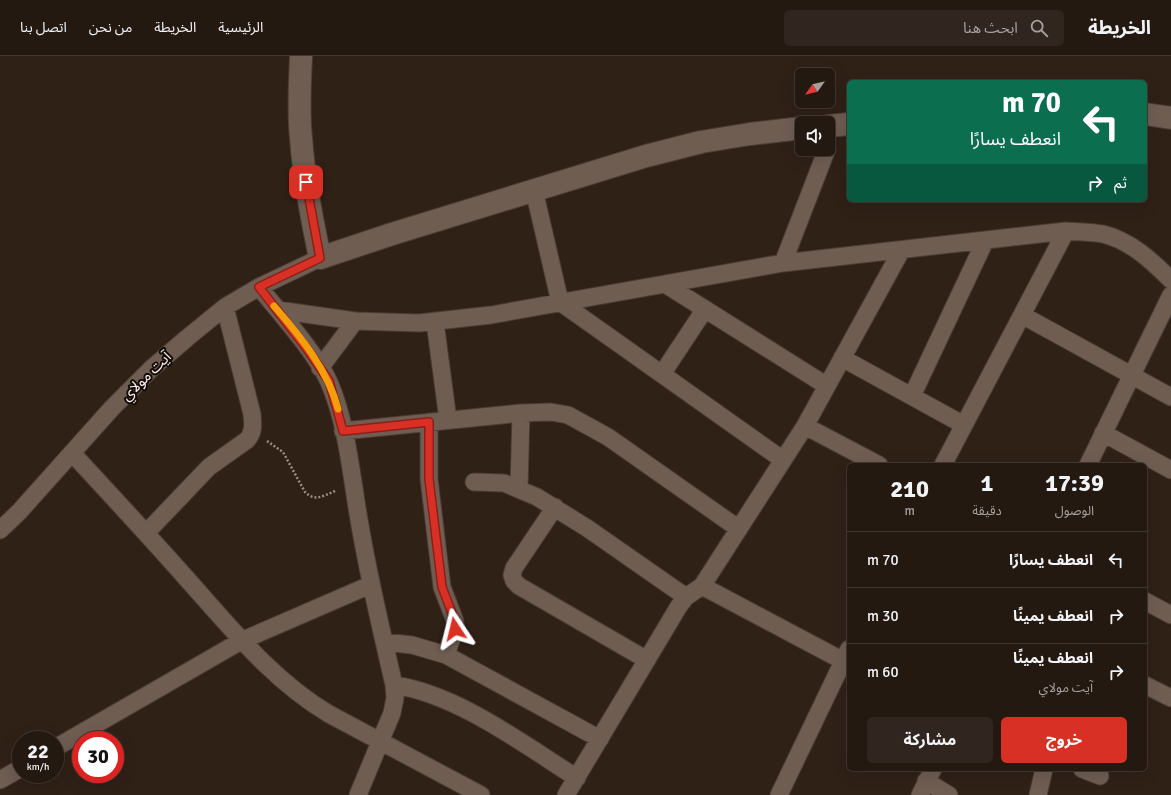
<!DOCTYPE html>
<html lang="ar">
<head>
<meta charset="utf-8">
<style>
	:root { --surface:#241911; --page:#30261f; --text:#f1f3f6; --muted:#a3a09f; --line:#413831; --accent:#d93025 }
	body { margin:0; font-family:Signika,"Noto Sans Arabic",sans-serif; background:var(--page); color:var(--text); direction:rtl; height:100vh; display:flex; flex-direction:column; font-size:15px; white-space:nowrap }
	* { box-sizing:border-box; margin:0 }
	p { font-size:13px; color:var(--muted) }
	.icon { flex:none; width:22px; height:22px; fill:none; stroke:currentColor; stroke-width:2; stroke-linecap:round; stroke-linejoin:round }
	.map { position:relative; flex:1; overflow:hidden; direction:ltr }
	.side { position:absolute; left:847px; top:407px; width:300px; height:308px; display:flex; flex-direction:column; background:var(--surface); border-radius:6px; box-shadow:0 4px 16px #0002,0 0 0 1px var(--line); direction:rtl }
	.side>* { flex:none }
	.guide { position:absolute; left:847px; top:24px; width:300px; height:122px; border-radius:6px; box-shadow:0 4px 16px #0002,0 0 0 1px var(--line); direction:rtl; background:#0b6e4f; color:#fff; overflow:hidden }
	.needle { width:26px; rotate:236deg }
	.fabs { position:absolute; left:795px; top:12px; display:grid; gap:8px }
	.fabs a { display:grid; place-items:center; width:40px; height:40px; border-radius:6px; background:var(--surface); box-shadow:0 4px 16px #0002,0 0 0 1px var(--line); font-size:20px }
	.speed { position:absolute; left:12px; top:675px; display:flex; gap:8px; font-size:20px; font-weight:700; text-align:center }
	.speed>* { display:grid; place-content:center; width:52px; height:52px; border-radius:50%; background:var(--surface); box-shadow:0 4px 16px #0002,0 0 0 1px var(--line); line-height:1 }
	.speed small { font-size:10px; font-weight:400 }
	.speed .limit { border:6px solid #d22; background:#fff; color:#111 }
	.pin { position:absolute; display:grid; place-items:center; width:34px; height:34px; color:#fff; margin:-17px; border-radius:8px; box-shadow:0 2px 6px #0006 }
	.me { position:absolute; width:44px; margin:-22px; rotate:350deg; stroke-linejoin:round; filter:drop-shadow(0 0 3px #0008) }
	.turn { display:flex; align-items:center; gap:14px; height:84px; padding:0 20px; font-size:18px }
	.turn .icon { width:52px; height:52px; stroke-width:2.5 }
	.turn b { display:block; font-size:28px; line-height:34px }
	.then { display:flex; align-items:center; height:38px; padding:0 20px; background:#0003; gap:8px; font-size:15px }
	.eta { display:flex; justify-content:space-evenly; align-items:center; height:68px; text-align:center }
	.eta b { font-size:24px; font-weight:700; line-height:28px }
	.button { display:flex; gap:8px; margin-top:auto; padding:8px 20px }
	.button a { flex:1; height:46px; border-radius:6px; background:var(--accent); color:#fff; font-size:16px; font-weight:700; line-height:46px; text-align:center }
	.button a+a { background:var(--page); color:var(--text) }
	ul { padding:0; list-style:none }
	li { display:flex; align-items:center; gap:12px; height:56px; padding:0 20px; border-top:1px solid var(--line) }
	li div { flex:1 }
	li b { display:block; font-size:15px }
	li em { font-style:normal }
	header { display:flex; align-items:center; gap:24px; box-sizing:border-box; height:56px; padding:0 20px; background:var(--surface); border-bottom:1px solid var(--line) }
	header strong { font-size:19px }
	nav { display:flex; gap:22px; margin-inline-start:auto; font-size:14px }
	.search { width:280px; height:36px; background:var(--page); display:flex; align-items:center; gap:10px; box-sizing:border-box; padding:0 14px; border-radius:6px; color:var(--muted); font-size:15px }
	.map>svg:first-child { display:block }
</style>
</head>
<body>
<header>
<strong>الخريطة</strong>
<div class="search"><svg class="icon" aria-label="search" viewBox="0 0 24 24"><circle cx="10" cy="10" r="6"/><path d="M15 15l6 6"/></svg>ابحث هنا</div>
<nav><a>الرئيسية</a><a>الخريطة</a><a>من نحن</a><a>اتصل بنا</a></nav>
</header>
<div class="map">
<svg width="1171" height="739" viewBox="0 0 1171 739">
	<rect width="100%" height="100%" fill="#302117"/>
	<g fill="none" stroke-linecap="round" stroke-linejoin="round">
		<defs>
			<path id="street" d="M534,134L560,246L783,404
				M783,207L827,93
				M665,228L827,330
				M259,231C280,257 316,297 329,326C348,369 352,428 361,475C370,527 382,577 394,629L395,642L392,657L358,739
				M278,254L355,265
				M1022,259L1171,341
				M435,266L448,364
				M842,302L964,369
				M320,312L355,265L419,267L491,259L783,207L1066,175C1078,176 1091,176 1103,178C1131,185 1152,205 1171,224
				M662,318L705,253
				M912,340L985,185
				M429,366V423L442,531L455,565V573L446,599
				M805,370L879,409
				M343,375L521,357L551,356L568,359L608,381L739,473
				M1103,377L1171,414
				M72,397C111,439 149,480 187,523C231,572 272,624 329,658L481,739
				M943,409L1066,175
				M1088,409L1171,239
				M474,426L504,427L537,441L587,472L686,541
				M519,432L521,357
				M555,451L514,512L512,519L514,525L519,530L647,604
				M0,474L19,456L112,352L151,313L187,282L225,251L259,231L320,202
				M146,477L209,411L247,384C254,376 253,369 252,358L225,251
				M702,530L849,608
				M1145,545L1171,559
				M384,586L412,589L446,599L600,683
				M394,629C457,638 523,688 577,722
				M1145,629L1171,642
				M55,692L241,585L370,529
				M1082,713L1100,720
				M0,724L21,712
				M926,725L949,739
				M566,739L679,550L686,541L702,530L805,370L901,195
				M779,739L849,593
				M920,739L933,713
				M1038,739L1044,713"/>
			<path id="secondary" d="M301,0C300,27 298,55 301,82C304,123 312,163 320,202L392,178L646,100L701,86L750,78L802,72
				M1145,58L1171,62
				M828,70L849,68"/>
		</defs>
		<use href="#street" stroke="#4a3d36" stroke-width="19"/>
		<use href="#secondary" stroke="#4a3d36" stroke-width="24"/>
		<path stroke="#9b8e86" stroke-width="2.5" stroke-dasharray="2 2" stroke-linecap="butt" d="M267,385L283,396L305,436C315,446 323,440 335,435"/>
		<use href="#street" stroke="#6f5d52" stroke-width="17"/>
		<use href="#secondary" stroke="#6f5d52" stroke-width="22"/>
	</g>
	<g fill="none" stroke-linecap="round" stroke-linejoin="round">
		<defs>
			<path id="route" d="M306,126L320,202L259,231L307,293L329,325L343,375L429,366V423L442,531L455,565V573"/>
		</defs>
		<use href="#route" stroke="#8d1f18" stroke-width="10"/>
		<use href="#route" stroke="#d93025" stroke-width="7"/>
		<path stroke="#f59e0b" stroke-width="7" d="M274,250C300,280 328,314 338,353"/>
	</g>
	<g text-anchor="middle" stroke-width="4" stroke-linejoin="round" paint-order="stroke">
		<g font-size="15" fill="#fdf2ec" stroke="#130c08">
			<text transform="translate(146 320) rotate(-44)" y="5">آيت مولاي</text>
		</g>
	</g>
</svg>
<div class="fabs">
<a><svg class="needle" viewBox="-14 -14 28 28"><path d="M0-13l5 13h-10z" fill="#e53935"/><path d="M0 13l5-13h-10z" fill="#a3a09f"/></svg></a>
<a><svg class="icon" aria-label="sound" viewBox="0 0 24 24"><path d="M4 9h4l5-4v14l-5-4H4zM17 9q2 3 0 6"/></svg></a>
</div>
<div class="speed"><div>22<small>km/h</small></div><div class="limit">30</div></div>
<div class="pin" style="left:306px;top:126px;background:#d93025"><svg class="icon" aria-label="arrive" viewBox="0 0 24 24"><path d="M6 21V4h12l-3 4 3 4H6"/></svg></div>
<svg class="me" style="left:455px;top:573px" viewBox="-20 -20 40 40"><path d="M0-17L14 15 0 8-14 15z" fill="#d93025" stroke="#fff" stroke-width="4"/></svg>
<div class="guide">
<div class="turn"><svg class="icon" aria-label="left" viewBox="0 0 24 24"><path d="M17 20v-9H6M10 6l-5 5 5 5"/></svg><div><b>70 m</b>انعطف يسارًا</div></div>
<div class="then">ثم<svg class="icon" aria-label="right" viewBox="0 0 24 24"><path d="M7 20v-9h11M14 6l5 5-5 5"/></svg></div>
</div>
<section class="side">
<div class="eta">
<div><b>17:39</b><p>الوصول</p></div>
<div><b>1</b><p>دقيقة</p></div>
<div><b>210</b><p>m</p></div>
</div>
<ul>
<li><svg class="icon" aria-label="left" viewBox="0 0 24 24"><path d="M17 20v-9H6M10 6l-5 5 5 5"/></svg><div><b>انعطف يسارًا</b></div><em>70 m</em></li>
<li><svg class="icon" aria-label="right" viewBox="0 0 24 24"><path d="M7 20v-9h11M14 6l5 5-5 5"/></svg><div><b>انعطف يمينًا</b></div><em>30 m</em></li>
<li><svg class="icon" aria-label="right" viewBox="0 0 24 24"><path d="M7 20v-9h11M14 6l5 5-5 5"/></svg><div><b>انعطف يمينًا</b><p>آيت مولاي</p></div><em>60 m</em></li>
</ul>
<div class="button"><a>خروج</a><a>مشاركة</a></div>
</section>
</div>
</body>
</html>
